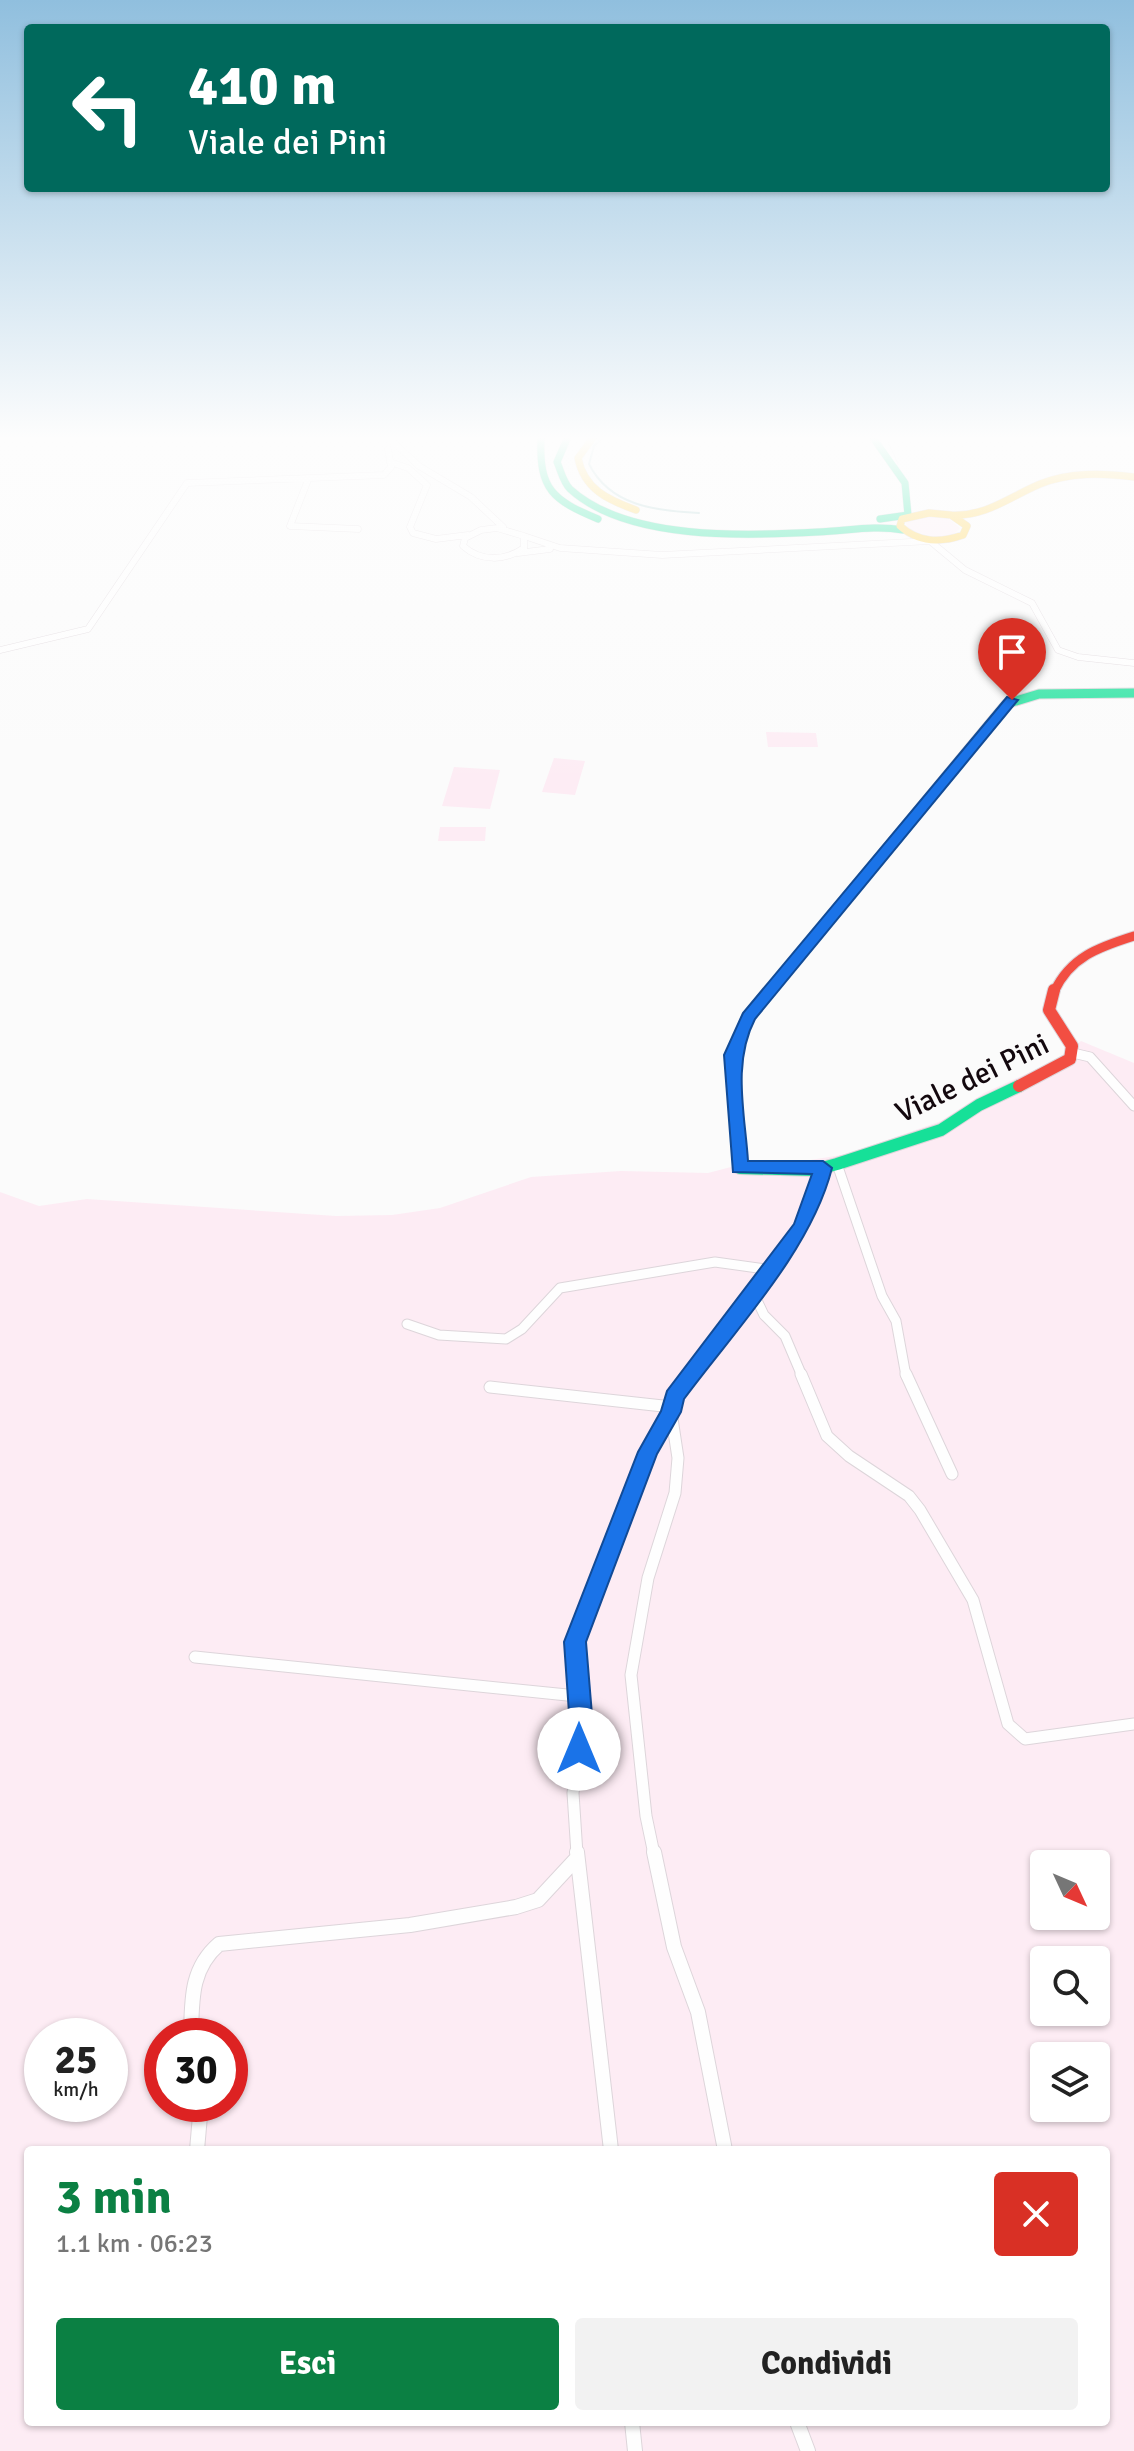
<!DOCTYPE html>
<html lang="it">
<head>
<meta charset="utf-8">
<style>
	:root { --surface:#fff; --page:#f2f2f2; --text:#222; --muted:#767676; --accent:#0b8043 }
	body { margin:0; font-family:Signika,sans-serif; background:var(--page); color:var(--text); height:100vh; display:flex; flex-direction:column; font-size:30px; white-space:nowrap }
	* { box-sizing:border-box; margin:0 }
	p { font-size:26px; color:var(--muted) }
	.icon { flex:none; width:44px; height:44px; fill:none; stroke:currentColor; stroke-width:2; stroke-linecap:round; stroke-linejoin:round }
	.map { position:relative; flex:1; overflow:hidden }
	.drawer { position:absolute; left:24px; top:2146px; width:1086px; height:280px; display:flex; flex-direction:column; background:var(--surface); border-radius:8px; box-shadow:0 2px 6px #0004 }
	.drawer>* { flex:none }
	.banner { position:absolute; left:24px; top:24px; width:1086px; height:168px; border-radius:8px; box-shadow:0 2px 6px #0004; background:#00695c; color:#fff; overflow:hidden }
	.needle { width:52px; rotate:134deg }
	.tools { position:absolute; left:1030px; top:1850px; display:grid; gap:16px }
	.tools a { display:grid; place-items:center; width:80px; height:80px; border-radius:8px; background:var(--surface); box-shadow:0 2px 6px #0004; font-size:40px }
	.speed { position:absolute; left:24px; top:2018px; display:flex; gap:16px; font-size:40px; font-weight:700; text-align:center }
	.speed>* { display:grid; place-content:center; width:104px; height:104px; border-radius:50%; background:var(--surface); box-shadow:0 2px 6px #0004; line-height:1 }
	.speed small { font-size:20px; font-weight:400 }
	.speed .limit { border:12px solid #d22; background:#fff; color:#111 }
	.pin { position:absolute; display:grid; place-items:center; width:68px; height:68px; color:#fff; margin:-82px -34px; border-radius:50% 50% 50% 0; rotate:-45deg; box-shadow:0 0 8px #0007 }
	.pin .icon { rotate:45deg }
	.me { position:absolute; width:88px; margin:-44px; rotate:0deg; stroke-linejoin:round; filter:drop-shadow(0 0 6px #0008) }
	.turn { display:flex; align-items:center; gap:28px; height:168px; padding:0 32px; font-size:36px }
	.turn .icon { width:104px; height:104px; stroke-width:2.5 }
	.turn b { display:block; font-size:56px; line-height:68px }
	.round { display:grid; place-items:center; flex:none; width:84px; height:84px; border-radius:8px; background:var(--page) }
	.headline { display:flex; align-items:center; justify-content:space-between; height:136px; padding:0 32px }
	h1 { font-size:48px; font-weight:700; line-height:60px; color:var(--accent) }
	.button { display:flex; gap:16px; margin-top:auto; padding:16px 32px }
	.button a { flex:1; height:92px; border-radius:8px; background:var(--accent); color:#fff; font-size:32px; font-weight:700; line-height:92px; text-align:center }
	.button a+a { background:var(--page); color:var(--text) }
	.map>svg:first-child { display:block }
</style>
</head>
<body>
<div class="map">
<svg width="1134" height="2451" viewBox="0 0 1134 2451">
	<rect width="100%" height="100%" fill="#fbfbfb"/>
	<path fill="#fdecf4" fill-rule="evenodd" d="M920,515L947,517L960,528L953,535L938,538L909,530L906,523Z
		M766,732L816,733L818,747H768Z
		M554,758L585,761L575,795L542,792Z
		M454,767L500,770L490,809L442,806Z
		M440,827H486L485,841H438Z
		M1081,1041L1134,1063V2451H0V1192L39,1206L87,1199L336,1216L392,1215L440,1208L531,1177L621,1171L708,1173L750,1162H798L847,1154L941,1121L984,1093L1063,1057ZM1044,1864H1096V1916H1044ZM1044,1960H1096V2012H1044ZM42,2036H110V2104H42ZM162,2036H230V2104H162ZM1044,2056H1096V2108H1044ZM28,2150H1106V2422H28Z"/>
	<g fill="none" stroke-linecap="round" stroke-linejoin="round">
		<path stroke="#add0d0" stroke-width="2" d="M602,439L594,446L589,464C610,506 656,511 699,513"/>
		<defs>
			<path id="street-far3" d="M390,439L419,466L471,497L503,527
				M883,439L894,463
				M390,462L408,468L427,485L410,527L413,533L436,539L468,535
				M308,480L290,526L358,529
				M497,528L524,536V548C505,561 481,562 463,546L465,538L481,530Z
				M524,536L560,548L662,555L930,541L965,570L1032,603L1058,650L1078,657L1134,663
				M518,553L550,549
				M0,650L88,629L187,483L384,475L391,467L388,449"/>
			<path id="street-far2" d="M1073,1053L1090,1057L1134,1106
				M837,1164L882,1296L896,1321L906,1376
				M754,1294L764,1315L785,1336L802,1376
				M407,1324L439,1335L506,1339L522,1329L560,1288L715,1262L772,1270
				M690,1376C738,1311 803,1247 823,1168"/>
			<path id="street-far1" d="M801,1374L827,1436L849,1456L909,1496L920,1510L973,1600L1008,1724L1025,1739L1134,1724
				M906,1374L952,1474
				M490,1387L672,1407
				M195,1657L577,1696
				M577,1854L573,1793L582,1727L575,1642L648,1452L671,1412
				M654,1854L646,1816L631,1675L648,1578L675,1493L678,1458L671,1412L674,1397L692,1374"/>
			<path id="street" d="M577,1852L611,2150
				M654,1852L674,1947L698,2012L725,2150
				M191,2036C192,2001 190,1969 219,1944L410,1925L516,1907L538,1900L577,1858
				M197,2150L201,2104
				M632,2422L635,2451
				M797,2422L808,2451"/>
			<path id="fast-far2" d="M541,439C539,490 553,500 598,519
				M567,439L557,462C561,471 563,482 570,489C627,541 746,536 818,532C847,531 874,525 903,530
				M874,439L905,483L908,515
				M880,519L908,515"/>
			<path id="fast-far1" d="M768,992L1006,704L1039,694L1134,693"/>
			<path id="fast" d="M770,990L748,1017L732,1055L740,1168L815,1170L837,1164L941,1130L979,1105L1019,1086"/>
			<path id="slow" d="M592,439L578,458C584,489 608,500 636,510
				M929,513L951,515L967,526L963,535C940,543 919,543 900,526L902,519Z
				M951,515C986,517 1009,497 1040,484C1070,472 1102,473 1134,477"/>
			<path id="jam-far1" d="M1054,992C1070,957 1099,947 1134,936"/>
			<path id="jam" d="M1019,1086L1070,1059L1072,1046L1049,1010L1054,990"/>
		</defs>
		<use href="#street-far3" stroke="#ddd5da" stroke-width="7"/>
		<use href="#street-far2" stroke="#ddd5da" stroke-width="11"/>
		<use href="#street-far1" stroke="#ddd5da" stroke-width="13"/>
		<use href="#street" stroke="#ddd5da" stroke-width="16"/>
		<use href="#fast-far2" stroke="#ddd5da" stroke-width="8"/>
		<use href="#fast-far1" stroke="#ddd5da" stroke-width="11"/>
		<use href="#fast" stroke="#ddd5da" stroke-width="14"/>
		<use href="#slow" stroke="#ddd5da" stroke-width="8"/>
		<use href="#jam-far1" stroke="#ddd5da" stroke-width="11"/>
		<use href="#jam" stroke="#ddd5da" stroke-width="14"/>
		<use href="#street-far3" stroke="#fefefe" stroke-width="6"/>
		<use href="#street-far2" stroke="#fefefe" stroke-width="9"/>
		<use href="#street-far1" stroke="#fefefe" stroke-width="11"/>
		<use href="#street" stroke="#fefefe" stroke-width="14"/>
		<use href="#fast-far2" stroke="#16e098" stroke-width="7"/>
		<use href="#fast-far1" stroke="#16e098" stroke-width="9"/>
		<use href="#fast" stroke="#16e098" stroke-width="12"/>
		<use href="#slow" stroke="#ffcf43" stroke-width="7"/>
		<use href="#jam-far1" stroke="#f24e42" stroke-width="9"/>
		<use href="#jam" stroke="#f24e42" stroke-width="12"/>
	</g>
	<linearGradient id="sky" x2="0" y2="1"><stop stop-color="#90bfde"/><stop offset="0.56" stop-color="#fdfdfd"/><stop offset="1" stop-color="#fdfdfd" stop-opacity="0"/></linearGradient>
	<rect width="1134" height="782" fill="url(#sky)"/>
	<path fill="#1a73e8" stroke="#114b97" stroke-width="2" d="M1007,697L1018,700L755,1019C732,1063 745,1114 748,1161H823L832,1168C811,1251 735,1330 684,1399L681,1412L657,1454L586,1642L593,1727L587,1757L579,1760L570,1757L567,1749L570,1727L564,1642L638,1452L661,1411L667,1391L794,1224L812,1174L733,1172L724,1055L743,1013Z"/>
	<g text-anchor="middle" stroke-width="8" stroke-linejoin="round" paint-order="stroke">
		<g font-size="30" fill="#13080e" stroke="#fbfbfb">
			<text transform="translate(972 1078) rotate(-26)" y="10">Viale dei Pini</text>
		</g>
	</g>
</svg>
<div class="tools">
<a><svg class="needle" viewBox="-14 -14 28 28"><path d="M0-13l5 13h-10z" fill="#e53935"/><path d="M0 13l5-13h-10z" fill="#767676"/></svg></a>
<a><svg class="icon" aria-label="search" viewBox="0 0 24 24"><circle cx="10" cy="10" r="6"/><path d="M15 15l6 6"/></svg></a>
<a><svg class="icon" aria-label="layers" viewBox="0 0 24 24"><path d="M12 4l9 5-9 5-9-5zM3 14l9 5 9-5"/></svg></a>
</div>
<div class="speed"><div>25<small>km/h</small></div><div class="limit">30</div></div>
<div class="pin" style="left:1012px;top:700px;background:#d93025"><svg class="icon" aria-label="arrive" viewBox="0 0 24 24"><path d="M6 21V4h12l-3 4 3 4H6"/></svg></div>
<svg class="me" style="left:579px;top:1749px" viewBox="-20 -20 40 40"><circle r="19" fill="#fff"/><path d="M0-13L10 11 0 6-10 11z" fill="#1a73e8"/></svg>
<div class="banner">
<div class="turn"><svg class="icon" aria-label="left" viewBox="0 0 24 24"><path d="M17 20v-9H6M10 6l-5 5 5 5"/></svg><div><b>410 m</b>Viale dei Pini</div></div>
</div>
<section class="drawer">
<div class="headline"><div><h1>3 min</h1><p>1.1 km · 06:23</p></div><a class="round" style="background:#d93025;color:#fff"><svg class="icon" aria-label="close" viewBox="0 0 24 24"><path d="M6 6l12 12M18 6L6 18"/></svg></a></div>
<div class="button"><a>Esci</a><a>Condividi</a></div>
</section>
</div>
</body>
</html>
